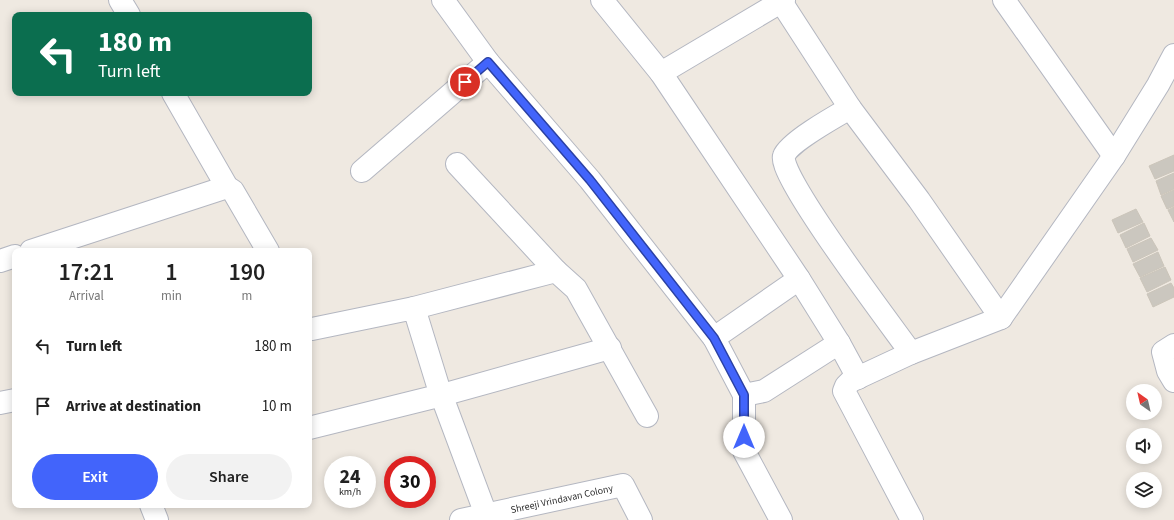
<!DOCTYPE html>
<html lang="en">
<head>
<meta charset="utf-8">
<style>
	:root { --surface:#fff; --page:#f2f2f2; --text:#222; --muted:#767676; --accent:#4264fb }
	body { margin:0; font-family:"Source Sans 3",sans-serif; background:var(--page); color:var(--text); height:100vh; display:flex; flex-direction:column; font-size:15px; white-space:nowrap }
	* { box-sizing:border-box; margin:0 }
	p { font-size:13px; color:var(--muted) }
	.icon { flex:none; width:22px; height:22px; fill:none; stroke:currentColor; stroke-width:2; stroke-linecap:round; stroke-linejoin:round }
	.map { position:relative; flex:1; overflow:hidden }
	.panel { position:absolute; left:12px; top:248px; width:300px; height:260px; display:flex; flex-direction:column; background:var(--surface); border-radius:8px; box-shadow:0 2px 10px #0003 }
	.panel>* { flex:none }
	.banner { position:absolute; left:12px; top:12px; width:300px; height:84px; border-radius:8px; box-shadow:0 2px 10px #0003; background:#0b6e4f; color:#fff; overflow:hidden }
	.needle { width:26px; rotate:326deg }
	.buttons { position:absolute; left:1126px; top:384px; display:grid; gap:8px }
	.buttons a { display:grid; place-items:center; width:36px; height:36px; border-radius:50%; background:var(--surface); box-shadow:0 2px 10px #0003; font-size:20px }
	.speed { position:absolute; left:324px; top:456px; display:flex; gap:8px; font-size:20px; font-weight:700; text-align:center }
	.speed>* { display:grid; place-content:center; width:52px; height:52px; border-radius:50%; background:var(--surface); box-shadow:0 2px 10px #0003; line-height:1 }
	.speed small { font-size:10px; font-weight:400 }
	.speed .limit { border:6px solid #d22; background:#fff; color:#111 }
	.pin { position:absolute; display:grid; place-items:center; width:34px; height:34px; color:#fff; margin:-17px; border:2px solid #fff; border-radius:50%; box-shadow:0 1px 4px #0007 }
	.me { position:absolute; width:44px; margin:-22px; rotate:0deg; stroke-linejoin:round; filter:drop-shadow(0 0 3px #0008) }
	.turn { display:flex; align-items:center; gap:14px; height:84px; padding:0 20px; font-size:18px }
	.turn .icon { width:52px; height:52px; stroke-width:2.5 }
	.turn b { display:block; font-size:28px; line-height:34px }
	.eta { display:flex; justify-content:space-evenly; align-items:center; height:68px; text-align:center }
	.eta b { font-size:24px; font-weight:600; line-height:28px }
	.cta { display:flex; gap:8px; margin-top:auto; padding:8px 20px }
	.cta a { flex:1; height:46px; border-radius:24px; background:var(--accent); color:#fff; font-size:16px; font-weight:600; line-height:46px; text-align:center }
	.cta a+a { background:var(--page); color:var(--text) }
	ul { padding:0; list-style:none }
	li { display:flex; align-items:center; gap:12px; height:60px; padding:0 20px }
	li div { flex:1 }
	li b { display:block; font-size:15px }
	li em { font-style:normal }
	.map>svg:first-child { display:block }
</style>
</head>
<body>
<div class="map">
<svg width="1174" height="520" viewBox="0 0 1174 520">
	<rect width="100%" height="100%" fill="#efe9e1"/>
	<path fill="#cbc7bf" stroke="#cbc5ba" d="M1174,155V171L1155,179L1149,166Z
		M1174,173V189L1161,195L1156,181Z
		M1174,190V206L1167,209L1161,196Z
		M1174,207V222L1168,210Z
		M1136,209L1143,222L1118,233L1112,220Z
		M1144,223L1150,236L1126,248L1120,235Z
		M1151,238L1158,250L1133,262L1127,249Z
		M1158,252L1164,266L1140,277L1133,264Z
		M1165,267L1171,280L1147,292L1140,278Z
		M1171,283L1174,288V297L1153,307L1147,294Z"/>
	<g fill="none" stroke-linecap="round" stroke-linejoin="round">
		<defs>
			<g id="minor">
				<path d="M120,0L129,15"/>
				<path d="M443,0L488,62L590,180L714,338L744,395V451L781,520"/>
				<path d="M602,0L661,73L799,279L839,343L858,378"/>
				<path d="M780,0L850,108L919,200L1001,318"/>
				<path d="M1004,0L1114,156"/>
				<path d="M661,73L784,0"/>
				<path d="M173,93L227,187L233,191L268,251"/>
				<path d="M850,108C836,116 788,143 784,156C777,175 894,329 911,353"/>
				<path d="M457,164L556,271"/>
				<path d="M362,171L488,62"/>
				<path d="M31,251L227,187"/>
				<path d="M0,261L15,256"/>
				<path d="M414,308L556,271L576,289L647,416"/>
				<path d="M312,329L414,308L438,386L488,520"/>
				<path d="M714,338L799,279"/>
				<path d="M1174,345L1163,352L1168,371L1174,381"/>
				<path d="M744,395L764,391L839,343"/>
				<path d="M0,403L15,400"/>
				<path d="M309,428L442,395L610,348"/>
				<path d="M151,505L157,520"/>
				<path id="s1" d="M461,520L623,485L641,520"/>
				<path d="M912,520L844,391L846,386L851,381L911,353L1001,318L1114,156L1158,85L1174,55"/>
			</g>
		</defs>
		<use href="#minor" stroke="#b4b7c1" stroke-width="24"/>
		<use href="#minor" stroke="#fff" stroke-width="22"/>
	</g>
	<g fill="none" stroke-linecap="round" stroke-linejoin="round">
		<defs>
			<path id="route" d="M465,82L488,62L590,180L714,338L744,395V437"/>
		</defs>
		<use href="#route" stroke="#2b41a3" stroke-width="10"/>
		<use href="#route" stroke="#4264fb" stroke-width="7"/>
	</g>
	<g text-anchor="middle" stroke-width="4" stroke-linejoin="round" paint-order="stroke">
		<g font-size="10" fill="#2e2e2e" stroke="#fff">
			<text dy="4" stroke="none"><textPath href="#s1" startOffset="103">Shreeji Vrindavan Colony</textPath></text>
		</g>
	</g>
</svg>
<div class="buttons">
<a><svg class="needle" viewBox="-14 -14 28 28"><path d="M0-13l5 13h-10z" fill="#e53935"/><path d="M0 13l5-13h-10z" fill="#767676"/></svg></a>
<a><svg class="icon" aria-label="sound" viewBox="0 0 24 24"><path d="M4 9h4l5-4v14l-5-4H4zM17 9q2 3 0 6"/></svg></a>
<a><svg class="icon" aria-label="layers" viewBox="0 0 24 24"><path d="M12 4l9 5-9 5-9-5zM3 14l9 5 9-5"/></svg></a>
</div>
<div class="speed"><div>24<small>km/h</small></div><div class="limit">30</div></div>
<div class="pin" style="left:465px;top:82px;background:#d93025"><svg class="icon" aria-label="arrive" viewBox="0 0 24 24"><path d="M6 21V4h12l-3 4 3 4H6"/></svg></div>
<svg class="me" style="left:744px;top:437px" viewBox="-20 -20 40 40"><circle r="19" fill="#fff"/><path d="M0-13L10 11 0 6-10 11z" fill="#4264fb"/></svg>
<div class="banner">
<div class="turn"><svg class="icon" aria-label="left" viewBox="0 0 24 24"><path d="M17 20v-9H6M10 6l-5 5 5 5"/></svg><div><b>180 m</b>Turn left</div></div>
</div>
<section class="panel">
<div class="eta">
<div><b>17:21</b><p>Arrival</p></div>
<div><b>1</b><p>min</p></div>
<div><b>190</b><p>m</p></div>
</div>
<ul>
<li><svg class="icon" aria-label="left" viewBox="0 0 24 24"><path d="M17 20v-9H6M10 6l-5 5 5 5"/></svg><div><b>Turn left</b></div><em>180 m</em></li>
<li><svg class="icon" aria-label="arrive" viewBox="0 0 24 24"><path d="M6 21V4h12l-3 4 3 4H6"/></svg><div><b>Arrive at destination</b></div><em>10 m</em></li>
</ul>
<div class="cta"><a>Exit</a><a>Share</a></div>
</section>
</div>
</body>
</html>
